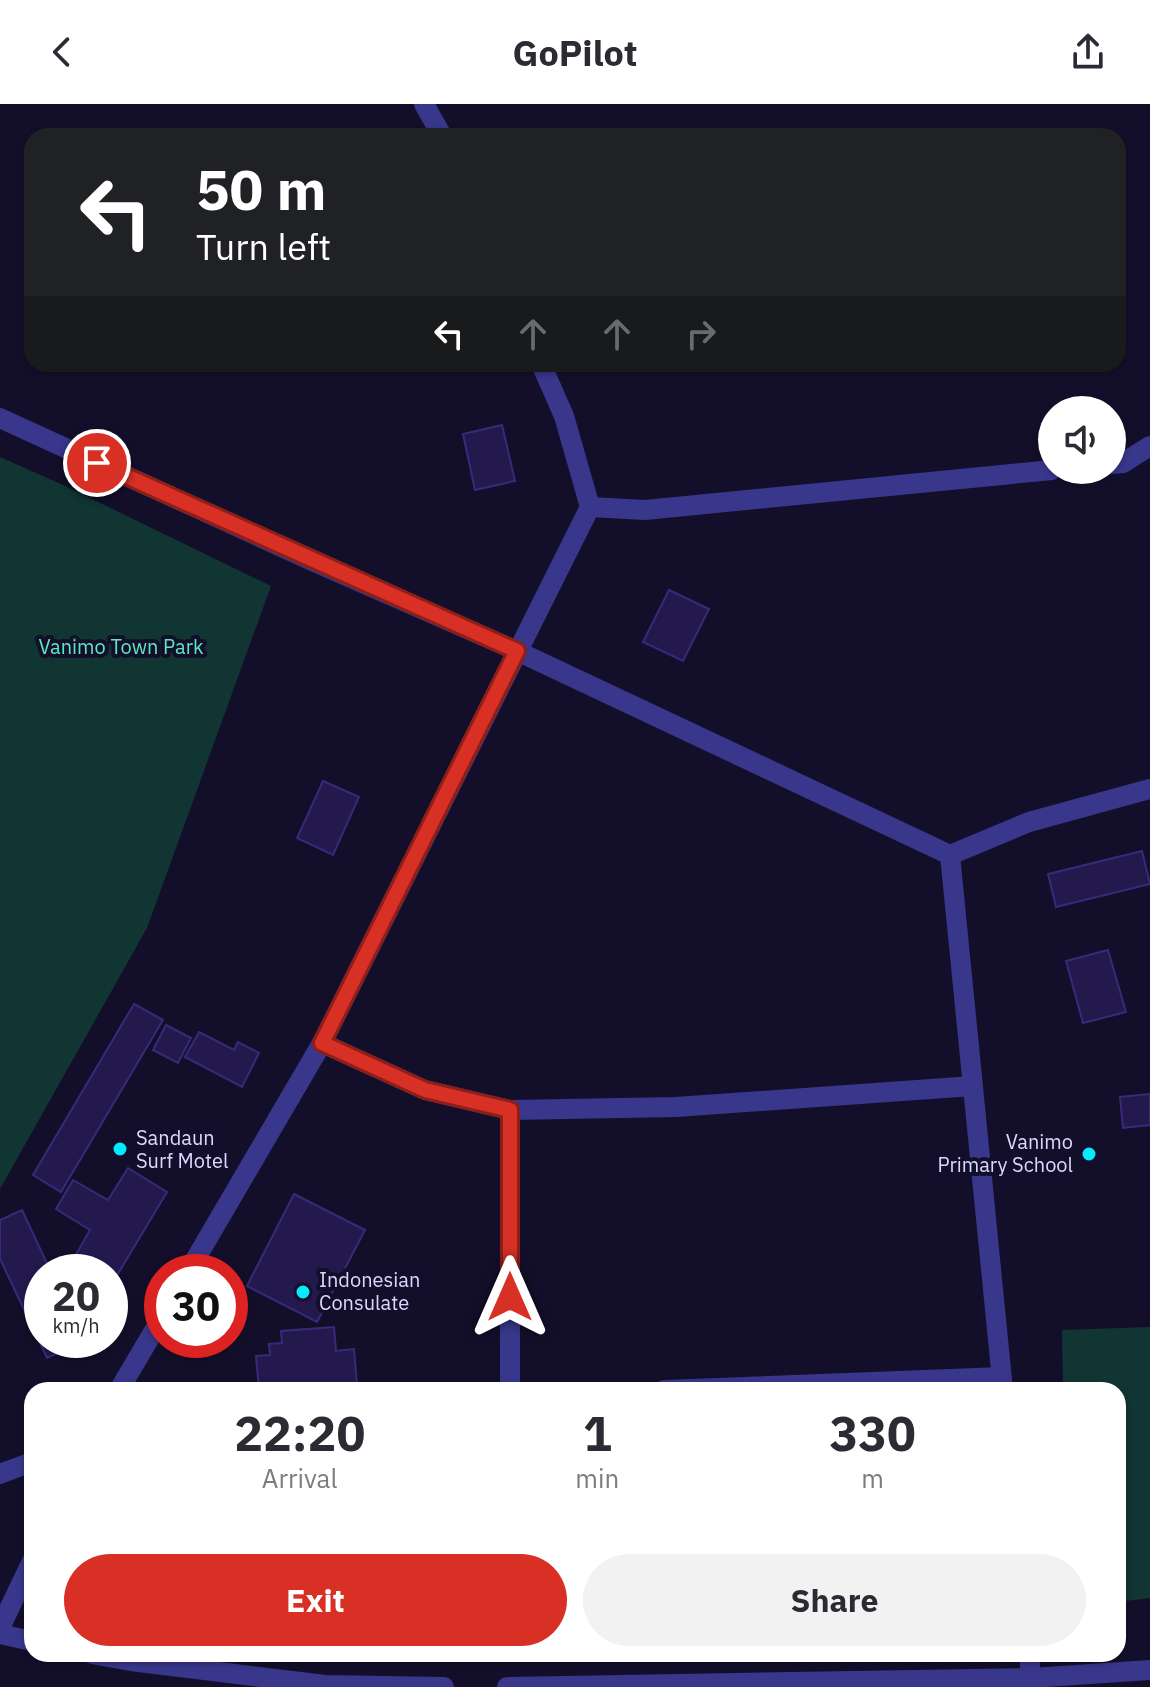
<!DOCTYPE html>
<html lang="en">
<head>
<meta charset="utf-8">
<style>
	:root { --surface:#fff; --page:#f2f2f3; --text:#2b2b33; --muted:#7c7c81; --accent:#d93025 }
	body { margin:0; font-family:"IBM Plex Sans",sans-serif; background:var(--page); color:var(--text); height:100vh; display:flex; flex-direction:column; font-size:30px; white-space:nowrap }
	* { box-sizing:border-box; margin:0 }
	p { font-size:26px; color:var(--muted) }
	.icon { flex:none; width:44px; height:44px; fill:none; stroke:currentColor; stroke-width:2; stroke-linecap:round; stroke-linejoin:round }
	.map { position:relative; flex:1; overflow:hidden }
	.sheet { position:absolute; left:24px; top:1278px; width:1102px; height:280px; display:flex; flex-direction:column; background:var(--surface); border-radius:24px; box-shadow:0 2px 6px #0004 }
	.sheet>* { flex:none }
	.banner { position:absolute; left:24px; top:24px; width:1102px; height:244px; border-radius:24px; box-shadow:0 2px 6px #0004; background:#202124; color:#fff; overflow:hidden }
	.buttons { position:absolute; left:1038px; top:292px; display:grid; gap:16px }
	.buttons a { display:grid; place-items:center; width:88px; height:88px; border-radius:50%; background:var(--surface); box-shadow:0 2px 6px #0004; font-size:40px }
	.speed { position:absolute; left:24px; top:1150px; display:flex; gap:16px; font-size:40px; font-weight:700; text-align:center }
	.speed>* { display:grid; place-content:center; width:104px; height:104px; border-radius:50%; background:var(--surface); box-shadow:0 2px 6px #0004; line-height:1 }
	.speed small { font-size:20px; font-weight:400 }
	.speed .limit { border:12px solid #d22; background:#fff; color:#111 }
	.pin { position:absolute; display:grid; place-items:center; width:68px; height:68px; color:#fff; margin:-34px; border:4px solid #fff; border-radius:50%; box-shadow:0 2px 8px #0007 }
	.me { position:absolute; width:88px; margin:-44px; rotate:0deg; stroke-linejoin:round; filter:drop-shadow(0 0 6px #0008) }
	.turn { display:flex; align-items:center; gap:28px; height:168px; padding:0 40px; font-size:36px }
	.turn .icon { width:104px; height:104px; stroke-width:2.5 }
	.turn b { display:block; font-size:56px; line-height:68px }
	.lanes { display:flex; align-items:center; height:76px; padding:0 40px; background:#0003; justify-content:center; gap:40px; direction:ltr }
	.lanes .off { opacity:.35 }
	.eta { display:flex; justify-content:space-evenly; align-items:center; height:136px; text-align:center }
	.eta b { font-size:48px; font-weight:700; line-height:56px }
	.primary-button { display:flex; gap:16px; margin-top:auto; padding:16px 40px }
	.primary-button a { flex:1; height:92px; border-radius:48px; background:var(--accent); color:#fff; font-size:32px; font-weight:700; line-height:92px; text-align:center }
	.primary-button a+a { background:var(--page); color:var(--text) }
	header { display:flex; justify-content:space-between; align-items:center; height:104px; padding:0 40px; background:var(--surface); font-size:36px; font-weight:700 }
	.map>svg:first-child { display:block }
</style>
</head>
<body>
<header><svg class="icon" aria-label="back" viewBox="0 0 24 24"><path d="M15 5l-7 7 7 7"/></svg>GoPilot<svg class="icon" aria-label="share" viewBox="0 0 24 24"><path d="M12 15V3M7 8l5-5 5 5M5 13v7h14v-7"/></svg></header>
<div class="map">
<svg width="1150" height="1583" viewBox="0 0 1150 1583">
	<rect width="100%" height="100%" fill="#130f2a"/>
	<path fill="#113533" d="M0,353L61,380L271,482L147,824L0,1085Z
		M1150,1223V1494L1118,1498V1286H1063L1062,1226Z"/>
	<path fill="#23194d" stroke="#382a7a" stroke-width="2" d="M502,321L515,377L475,386L463,330Z
		M669,486L709,505L683,557L643,538Z
		M323,677L359,693L333,751L297,734Z
		M1142,747L1150,780L1056,803L1048,770Z
		M1108,846L1126,908L1083,919L1066,857Z
		M134,900L163,916L61,1088L33,1071Z
		M166,921L191,934L178,959L153,946Z
		M199,928L234,946L238,938L259,949L242,983L185,953Z
		M1150,990V1021L1123,1024L1120,993Z
		M128,1064L167,1088L110,1183V1168H66L90,1126L56,1105L73,1076L108,1096Z
		M294,1090L365,1126L317,1218L247,1182Z
		M22,1106L51,1168H42V1236L84,1237L47,1254L0,1155V1116Z
		M334,1223L336,1247L354,1245L357,1281L344,1282V1286H259L256,1252L270,1251L269,1240L282,1239L281,1227Z"/>
	<g fill="none" stroke-linecap="round" stroke-linejoin="round">
		<path stroke="#38378c" stroke-width="20" d="M424,0L442,32
			M0,314L312,457L517,547L950,751L1003,1286
			M1112,360L1123,359L1150,342
			M590,403L645,406L1052,366
			M950,751L1029,718L1150,685
			M322,939L425,986L510,1006L676,1003L973,982
			M510,1006V1286
			M188,1168L322,939L590,403L564,312L541,260
			M119,1286L162,1213
			M664,1286L1002,1273
			M0,1370L32,1358
			M0,1524L32,1457
			M0,1530L32,1537
			M92,1550L131,1557L325,1581L444,1583
			M1029,1550L1031,1574
			M507,1583L1031,1574L1150,1566"/>
	</g>
	<g fill="none" stroke-linecap="round" stroke-linejoin="round">
		<defs>
			<path id="route" d="M97,359L517,547L322,939L425,986L510,1006V1193"/>
		</defs>
		<use href="#route" stroke="#8d1f18" stroke-width="20"/>
		<use href="#route" stroke="#d93025" stroke-width="14"/>
	</g>
	<g fill="#04eaff" stroke="#130f2a" stroke-width="3">
		<circle cx="120" cy="1045" r="8"/>
		<circle cx="1089" cy="1050" r="8"/>
		<circle cx="303" cy="1188" r="8"/>
	</g>
	<g text-anchor="middle" stroke-width="8" stroke-linejoin="round" paint-order="stroke">
		<g font-size="20" fill="#5be8c2" stroke="#130f2a">
			<text x="121" y="550">Vanimo Town Park</text>
		</g>
		<g font-size="20" fill="#dcd8ff" stroke="#130f2a" text-anchor="start">
			<text x="136" y="1041">Sandaun<tspan x="136" dy="23">Surf Motel</tspan></text>
			<text x="1073" y="1045" text-anchor="end">Vanimo<tspan x="1073" dy="23">Primary School</tspan></text>
			<text x="319" y="1183">Indonesian<tspan x="319" dy="23">Consulate</tspan></text>
		</g>
	</g>
</svg>
<div class="buttons">
<a><svg class="icon" aria-label="sound" viewBox="0 0 24 24"><path d="M4 9h4l5-4v14l-5-4H4zM17 9q2 3 0 6"/></svg></a>
</div>
<div class="speed"><div>20<small>km/h</small></div><div class="limit">30</div></div>
<div class="pin" style="left:97px;top:359px;background:#d93025"><svg class="icon" aria-label="arrive" viewBox="0 0 24 24"><path d="M6 21V4h12l-3 4 3 4H6"/></svg></div>
<svg class="me" style="left:510px;top:1193px" viewBox="-20 -20 40 40"><path d="M0-17L14 15 0 8-14 15z" fill="#d93025" stroke="#fff" stroke-width="4"/></svg>
<div class="banner">
<div class="turn"><svg class="icon" aria-label="left" viewBox="0 0 24 24"><path d="M17 20v-9H6M10 6l-5 5 5 5"/></svg><div><b>50 m</b>Turn left</div></div>
<div class="lanes"><svg class="icon" aria-label="left" viewBox="0 0 24 24"><path d="M17 20v-9H6M10 6l-5 5 5 5"/></svg><svg class="icon off" aria-label="ahead" viewBox="0 0 24 24"><path d="M12 20V5M6 11l6-6 6 6"/></svg><svg class="icon off" aria-label="ahead" viewBox="0 0 24 24"><path d="M12 20V5M6 11l6-6 6 6"/></svg><svg class="icon off" aria-label="right" viewBox="0 0 24 24"><path d="M7 20v-9h11M14 6l5 5-5 5"/></svg></div>
</div>
<section class="sheet">
<div class="eta">
<div><b>22:20</b><p>Arrival</p></div>
<div><b>1</b><p>min</p></div>
<div><b>330</b><p>m</p></div>
</div>
<div class="primary-button"><a>Exit</a><a>Share</a></div>
</section>
</div>
</body>
</html>
